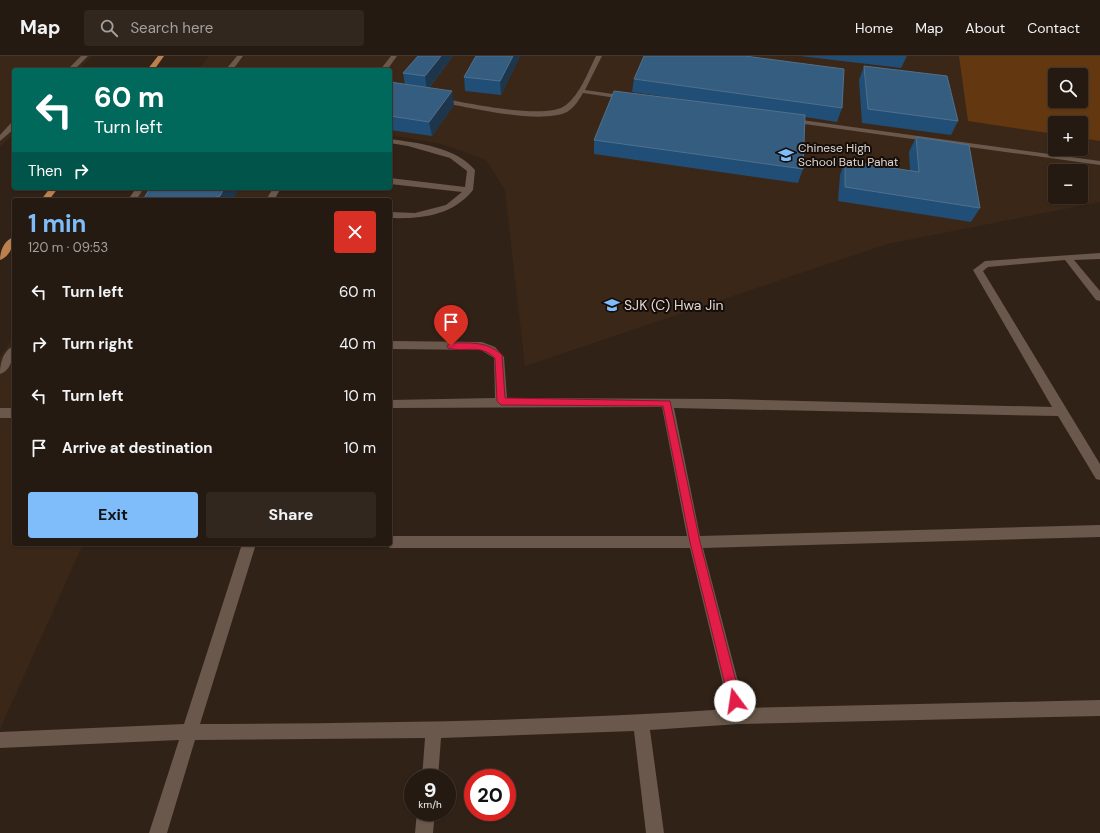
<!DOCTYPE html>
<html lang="en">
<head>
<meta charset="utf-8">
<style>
	:root { --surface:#251a11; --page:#31271f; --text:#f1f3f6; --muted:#a3a19f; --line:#423831; --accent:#7ebdf9 }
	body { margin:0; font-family:"DM Sans",sans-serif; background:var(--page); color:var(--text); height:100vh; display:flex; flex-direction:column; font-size:15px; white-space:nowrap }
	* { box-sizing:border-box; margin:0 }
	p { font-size:13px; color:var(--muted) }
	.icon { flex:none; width:22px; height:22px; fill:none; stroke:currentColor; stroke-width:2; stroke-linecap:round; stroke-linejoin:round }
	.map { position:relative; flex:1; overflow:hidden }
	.side { position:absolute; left:12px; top:142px; width:380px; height:348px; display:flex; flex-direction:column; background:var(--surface); border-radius:4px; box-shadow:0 1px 3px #0004,0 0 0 1px var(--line) }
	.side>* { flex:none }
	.hud { position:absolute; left:12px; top:12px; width:380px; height:122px; border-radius:4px; box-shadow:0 1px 3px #0004,0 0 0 1px var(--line); background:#00695c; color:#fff; overflow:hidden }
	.controls { position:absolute; left:1048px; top:12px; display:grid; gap:8px }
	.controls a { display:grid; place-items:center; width:40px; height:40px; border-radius:4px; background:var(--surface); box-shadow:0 1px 3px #0004,0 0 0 1px var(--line); font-size:20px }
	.speed { position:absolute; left:404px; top:713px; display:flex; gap:8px; font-size:20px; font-weight:700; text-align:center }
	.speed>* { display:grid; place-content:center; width:52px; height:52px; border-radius:50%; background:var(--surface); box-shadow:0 1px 3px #0004,0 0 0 1px var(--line); line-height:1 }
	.speed small { font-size:10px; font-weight:400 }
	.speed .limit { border:6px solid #d22; background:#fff; color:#111 }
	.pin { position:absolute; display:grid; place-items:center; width:34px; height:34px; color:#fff; margin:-41px -17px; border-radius:50% 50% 50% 0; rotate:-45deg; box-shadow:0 0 4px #0007 }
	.pin .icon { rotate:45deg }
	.me { position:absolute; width:44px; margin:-22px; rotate:346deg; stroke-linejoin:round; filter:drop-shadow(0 0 3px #0008) }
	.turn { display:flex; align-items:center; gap:14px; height:84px; padding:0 16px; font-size:18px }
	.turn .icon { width:52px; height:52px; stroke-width:2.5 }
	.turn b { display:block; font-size:28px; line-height:34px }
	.then { display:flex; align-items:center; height:38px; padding:0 16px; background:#0003; gap:8px; font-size:15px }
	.round { display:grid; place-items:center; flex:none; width:42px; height:42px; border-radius:4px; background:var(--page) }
	.head { display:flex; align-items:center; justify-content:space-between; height:68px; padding:0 16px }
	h1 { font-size:24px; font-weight:700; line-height:30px; color:var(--accent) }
	.button { display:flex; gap:8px; margin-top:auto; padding:8px 16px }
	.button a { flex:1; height:46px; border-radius:4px; background:var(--accent); color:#111; font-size:16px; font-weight:700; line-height:46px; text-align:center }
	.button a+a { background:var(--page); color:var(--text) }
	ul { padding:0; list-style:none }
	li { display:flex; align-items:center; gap:12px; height:52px; padding:0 16px }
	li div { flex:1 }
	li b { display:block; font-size:15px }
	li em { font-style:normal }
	header { display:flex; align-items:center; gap:24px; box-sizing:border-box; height:56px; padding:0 20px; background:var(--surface); border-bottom:1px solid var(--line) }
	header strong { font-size:19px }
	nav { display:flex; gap:22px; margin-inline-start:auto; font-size:14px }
	.search { width:280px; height:36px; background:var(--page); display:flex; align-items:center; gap:10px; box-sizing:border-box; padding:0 14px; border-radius:4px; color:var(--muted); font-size:15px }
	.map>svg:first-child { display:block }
</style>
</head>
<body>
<header>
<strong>Map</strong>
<div class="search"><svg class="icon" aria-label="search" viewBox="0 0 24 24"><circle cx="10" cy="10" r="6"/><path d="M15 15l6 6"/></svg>Search here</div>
<nav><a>Home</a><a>Map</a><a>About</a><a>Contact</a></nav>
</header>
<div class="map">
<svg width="1100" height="777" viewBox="0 0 1100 777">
	<rect width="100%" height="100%" fill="#312217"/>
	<path fill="#3b2717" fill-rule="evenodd" d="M0,0H92L78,14H14V77L0,91Z
		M209,0H1100V146L887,188L525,310L505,134L486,104L442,88L390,79V14H198ZM1055,19H1081V45H1055ZM1055,67H1081V93H1055ZM1055,115H1081V141H1055Z
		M136,132H273L265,144H128Z
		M14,281V488H83L0,673V301Z"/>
	<path fill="#633810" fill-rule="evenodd" d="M959,0H1100V85L1081,82V67H1055V78L968,65ZM1055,19H1081V45H1055Z"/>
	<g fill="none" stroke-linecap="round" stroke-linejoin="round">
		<path fill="#69584b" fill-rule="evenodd" d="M81,0H88L74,14H67Z
			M237,0H243L234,12L240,14L148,13L151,11L227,12Z
			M391,0H397L387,14H380Z
			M596,0H602L585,34L627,40L631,42L630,44L583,37C579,44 574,52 567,56C539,69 469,51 439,46L435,44L439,42C464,46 546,65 566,49C580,38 588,16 596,0Z
			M787,62L1100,105V109L790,66L786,64Z
			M11,67H14V73L0,85V79Z
			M390,83C418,87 456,91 475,114L473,134C452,160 421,163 390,162V156L415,157L446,149L462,136L390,128V122L465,131L467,115L450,102L408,90L390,87Z
			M136,132H144L136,144H128Z
			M273,132H281L274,144H266Z
			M1100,197V203L1074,204L1100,235V245L1096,244L1065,204L988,211L983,215L1100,408V424L1096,423L1058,360L674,352L700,480L1100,469V481L703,492L745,652L1100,644V660L739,668L650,674L664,777H646L634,675L441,682L438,722H422L425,682L195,684L167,777H149L179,684L0,692V676L184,668L242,488H256L200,668C377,667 553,665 729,653L690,492H390L384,488H390V480H687L662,351L390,352V344L495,342L494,302L481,294L390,293V285L482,286L495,291L504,301L507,342L726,343L1052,351L973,214L985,205Z
			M14,290C14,300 11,315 0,318C0,308 3,294 14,290Z
			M0,352H14V362H0Z
			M417,756H435L433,777H415Z"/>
		<path fill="#bb804d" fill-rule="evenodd" d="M158,0H164L154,14H147Z
			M50,132H58L49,144H41Z
			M14,181C14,190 9,201 0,204C0,195 4,184 14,181Z"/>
	</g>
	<path fill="#204e76" d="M453,0L429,32L454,49L432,80L390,74V26L405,29L403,17Z
		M520,0L501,39L465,35L464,21Z
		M800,0H907L901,12Z
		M864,10L958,65L951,79L862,67L859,24Z
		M634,23L842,52L837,66L805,61L803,113L798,127L594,98V84L694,45L632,36Z
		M916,81L980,152L971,166L838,145L840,119L845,105L910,115L909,96Z"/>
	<path fill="#1e364c" d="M441,0H453L427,34L425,20Z
		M513,0H520L501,39L500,25Z
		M452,35L454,49L432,80L429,66Z
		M224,132H239L233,144H203Z"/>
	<path fill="#355d7f" stroke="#50708c" d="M418,0H441L425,20L403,17Z
		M476,0H513L500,25L464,21Z
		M644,0H745L844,13L842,52L634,23Z
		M864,10L947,20L958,65L868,53Z
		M285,12L300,14H282Z
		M390,26L452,35L429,66L390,60Z
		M614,35L805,59L803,113L594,84Z
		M916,81L969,89L980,152L845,131V105L919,116Z
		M150,132H224L220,140L203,144H143Z"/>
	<path fill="#e11d48" stroke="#92132f" d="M451,287C470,287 487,285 502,299L505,342L670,345L700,486L741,645L739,650L735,651L731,650L729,645L690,486L663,350L501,349L497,345L495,302C479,287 467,297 448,292L447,290Z"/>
	<defs>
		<symbol id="school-bare" viewBox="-9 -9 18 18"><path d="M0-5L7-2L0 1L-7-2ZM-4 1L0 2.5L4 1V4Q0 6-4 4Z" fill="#7ebdf9" stroke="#140d09" stroke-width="2.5" paint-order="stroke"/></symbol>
	</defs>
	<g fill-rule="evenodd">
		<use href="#school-bare" x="775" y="88" width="22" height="22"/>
		<use href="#school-bare" x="601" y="238" width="22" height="22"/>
	</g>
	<g text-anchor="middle" stroke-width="4" stroke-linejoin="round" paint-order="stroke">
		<g font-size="12" fill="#e0d6cf" stroke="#140d09" text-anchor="start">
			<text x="798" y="96">Chinese High<tspan x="798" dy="14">School Batu Pahat</tspan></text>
		</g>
		<g font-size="14" fill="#e0d6cf" stroke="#140d09" text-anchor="start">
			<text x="624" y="254">SJK (C) Hwa Jin</text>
		</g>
	</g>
</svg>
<div class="controls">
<a><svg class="icon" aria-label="search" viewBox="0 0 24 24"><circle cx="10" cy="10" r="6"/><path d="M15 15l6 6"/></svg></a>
<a>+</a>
<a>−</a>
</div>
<div class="speed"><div>9<small>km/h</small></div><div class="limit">20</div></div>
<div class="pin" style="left:451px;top:290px;background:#d93025"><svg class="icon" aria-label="arrive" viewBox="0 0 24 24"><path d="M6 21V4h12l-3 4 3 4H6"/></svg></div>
<svg class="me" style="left:735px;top:645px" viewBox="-20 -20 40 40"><circle r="19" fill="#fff"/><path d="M0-13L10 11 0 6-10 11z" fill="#e11d48"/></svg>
<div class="hud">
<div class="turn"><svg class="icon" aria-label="left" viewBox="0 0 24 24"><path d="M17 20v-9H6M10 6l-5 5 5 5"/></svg><div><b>60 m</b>Turn left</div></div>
<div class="then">Then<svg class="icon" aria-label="right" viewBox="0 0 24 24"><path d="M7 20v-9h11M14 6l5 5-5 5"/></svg></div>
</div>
<section class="side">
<div class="head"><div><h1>1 min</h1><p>120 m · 09:53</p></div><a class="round" style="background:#d93025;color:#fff"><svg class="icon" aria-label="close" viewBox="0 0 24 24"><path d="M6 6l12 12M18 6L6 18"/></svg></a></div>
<ul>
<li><svg class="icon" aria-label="left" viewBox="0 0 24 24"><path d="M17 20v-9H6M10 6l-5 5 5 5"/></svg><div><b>Turn left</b></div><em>60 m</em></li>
<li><svg class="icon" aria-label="right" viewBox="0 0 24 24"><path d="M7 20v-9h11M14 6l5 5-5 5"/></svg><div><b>Turn right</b></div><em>40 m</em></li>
<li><svg class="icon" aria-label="left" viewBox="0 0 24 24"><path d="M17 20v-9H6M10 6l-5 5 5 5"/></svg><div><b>Turn left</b></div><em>10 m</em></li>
<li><svg class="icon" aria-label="arrive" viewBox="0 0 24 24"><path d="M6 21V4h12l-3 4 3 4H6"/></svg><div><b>Arrive at destination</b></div><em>10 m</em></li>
</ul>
<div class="button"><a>Exit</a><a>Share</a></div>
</section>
</div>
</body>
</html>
